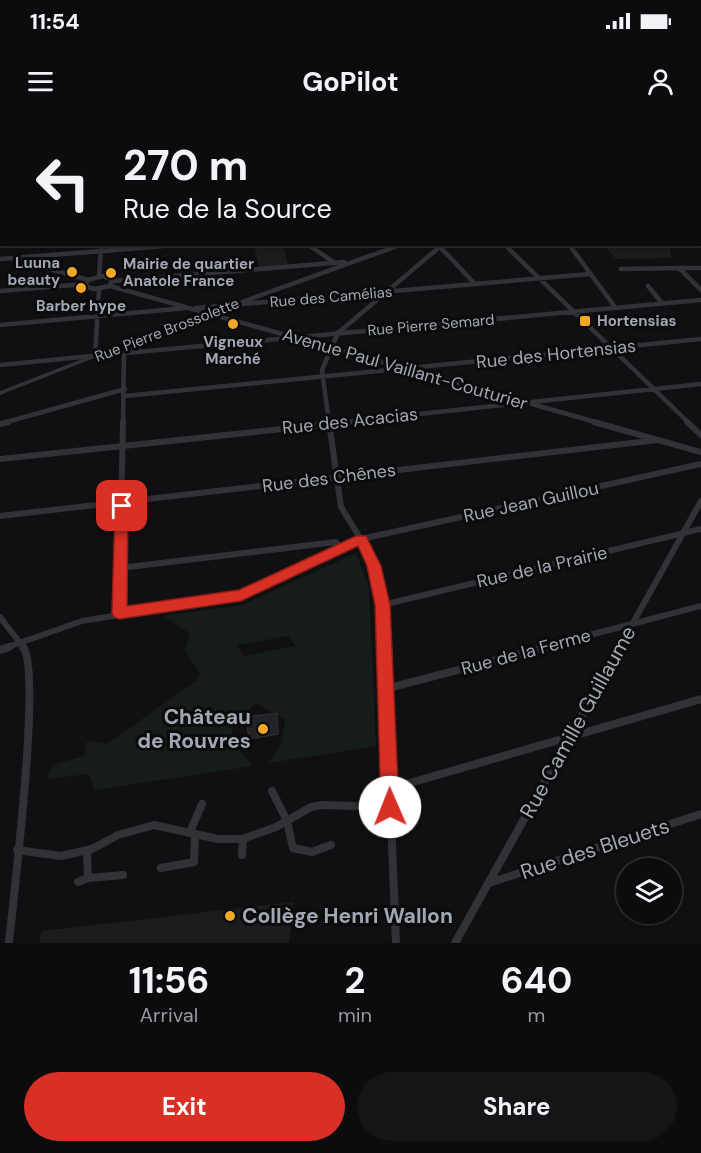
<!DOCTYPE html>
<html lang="en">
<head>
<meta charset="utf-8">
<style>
	:root { --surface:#0c0c0e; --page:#151517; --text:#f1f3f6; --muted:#9a9b9e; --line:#2c2c2e; --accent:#d93025 }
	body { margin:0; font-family:"DM Sans",sans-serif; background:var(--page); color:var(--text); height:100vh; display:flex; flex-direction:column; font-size:22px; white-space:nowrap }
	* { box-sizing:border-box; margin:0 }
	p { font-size:20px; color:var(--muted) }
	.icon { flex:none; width:33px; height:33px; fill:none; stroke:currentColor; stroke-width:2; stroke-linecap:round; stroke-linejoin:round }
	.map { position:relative; height:823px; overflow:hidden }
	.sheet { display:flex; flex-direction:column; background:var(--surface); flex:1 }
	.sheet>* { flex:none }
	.guide { position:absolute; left:0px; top:0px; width:702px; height:126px; box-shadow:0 2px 4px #0004,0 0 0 2px var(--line); background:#0c0c0e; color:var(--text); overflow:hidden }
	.fabs { position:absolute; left:616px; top:738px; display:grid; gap:12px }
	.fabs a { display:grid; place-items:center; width:66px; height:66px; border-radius:50%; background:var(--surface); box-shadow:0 2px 4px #0004,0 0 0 2px var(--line); font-size:30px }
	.pin { position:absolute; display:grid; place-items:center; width:51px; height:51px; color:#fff; margin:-26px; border-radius:12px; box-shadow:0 3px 9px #0006 }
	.me { position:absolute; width:66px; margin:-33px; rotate:359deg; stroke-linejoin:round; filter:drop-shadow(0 0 4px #0008) }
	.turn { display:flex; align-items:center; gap:21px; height:126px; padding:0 24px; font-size:27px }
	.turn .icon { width:78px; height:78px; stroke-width:2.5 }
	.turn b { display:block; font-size:42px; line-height:51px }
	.eta { display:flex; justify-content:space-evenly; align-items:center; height:102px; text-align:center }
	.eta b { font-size:36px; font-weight:700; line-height:42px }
	.primary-button { display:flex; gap:12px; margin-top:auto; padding:12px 24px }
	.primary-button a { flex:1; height:69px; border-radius:36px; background:var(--accent); color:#fff; font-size:24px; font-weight:700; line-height:69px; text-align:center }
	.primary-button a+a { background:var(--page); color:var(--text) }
	.status { display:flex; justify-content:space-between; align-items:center; height:42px; padding:0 30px; background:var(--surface); direction:ltr }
	.status svg { height:16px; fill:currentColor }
	header { display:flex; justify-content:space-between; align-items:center; height:78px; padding:0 24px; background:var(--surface); font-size:27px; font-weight:700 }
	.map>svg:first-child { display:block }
</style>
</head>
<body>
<div class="status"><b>11:54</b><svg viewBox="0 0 49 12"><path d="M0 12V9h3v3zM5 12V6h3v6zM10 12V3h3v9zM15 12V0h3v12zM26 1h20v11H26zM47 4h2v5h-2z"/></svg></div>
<header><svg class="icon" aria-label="menu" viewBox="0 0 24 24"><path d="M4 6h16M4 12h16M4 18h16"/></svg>GoPilot<svg class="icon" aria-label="person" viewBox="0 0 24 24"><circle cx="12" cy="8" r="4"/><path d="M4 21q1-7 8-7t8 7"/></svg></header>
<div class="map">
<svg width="701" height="823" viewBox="0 0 701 823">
	<rect width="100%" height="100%" fill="#101012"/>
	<path fill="#1c1c1e" d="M254,125H283L288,145L259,148Z
		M604,125H670L671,138L616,139Z
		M294,782L289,823H39L42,811Z"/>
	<path fill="#161c17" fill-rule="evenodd" d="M356,433L369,468L376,626L269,643L282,623L285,599L255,583L247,593L234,600L231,620L253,646L95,670L89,654L47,659L52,645L84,636L87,621L107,624L197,560L200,554L185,530L190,514L164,496L242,485ZM288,516L295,526L244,536L237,525Z"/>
	<path fill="#232326" stroke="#2a2a2e" stroke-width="1.5" d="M277,593L278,614L249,619L246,597Z"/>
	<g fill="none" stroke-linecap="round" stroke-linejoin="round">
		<path stroke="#313237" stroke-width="4" d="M165,0L178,2
			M316,0L318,2
			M328,0L343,2
			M432,0L434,2
			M487,0L489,2
			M543,0L545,2
			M601,0L603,2
			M668,0L670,2
			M307,124L318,132
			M504,124L512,132
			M569,124L574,132
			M440,127L444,132
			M95,132L190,124
			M101,132V124
			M382,132L403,124
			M434,132L443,124"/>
		<path stroke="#313237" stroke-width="4.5" d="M316,130L335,143
			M443,130L475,164
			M510,130L689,303
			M573,130L615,187
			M0,139L114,130
			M20,140L88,160
			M701,148H679L701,170
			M621,149L679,148
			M99,156L101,130
			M103,156L112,159L110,166L94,169L85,166L88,160Z
			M113,161L344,142
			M110,166L522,281
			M648,166L662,183
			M0,171L85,164
			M242,182L386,130
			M196,188L590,154
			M0,205L186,188
			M300,217L701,180
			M126,233L289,218
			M95,236L99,169
			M0,245L102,235L132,227L161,213L230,187
			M409,248L701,219
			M125,276L399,249
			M532,284L599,303
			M3,303L125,269
			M123,303L124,230
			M329,303L322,250L338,213L436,130
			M335,303L701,264"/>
		<path stroke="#313237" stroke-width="6" d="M329,302L341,387L367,429L379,462L384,528
			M594,302L701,332
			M687,302L701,315
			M0,304L8,302
			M0,339L349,302
			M0,396L658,320
			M120,448L336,422L342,428
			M382,485L701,409
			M119,493L123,302
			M0,497L24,528
			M5,528L82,501L241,475L361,419L701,344
			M540,528L701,486
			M619,528L701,381"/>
		<path stroke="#313237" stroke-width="8" d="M384,527L396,823
			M0,530L9,527
			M385,569L546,527
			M389,669L701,579
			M272,671L287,701L293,728L312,732L331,725
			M190,712L202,684
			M17,730L61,736L92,729L118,715L154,705L218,719H243L276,707L311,687L322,685L390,687
			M87,730L88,758L123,755
			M242,735L243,719
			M161,748L194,742L195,714
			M78,762L88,758
			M489,763L701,694
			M9,823C13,779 42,551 23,527
			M455,823L620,527"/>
		<path fill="#313237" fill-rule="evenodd" d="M95,234L98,236L97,237L0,275V271Z"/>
		<path fill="#4d4f56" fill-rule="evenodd" d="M47,0H70L67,2H40Z
			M0,2H2V6H0Z"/>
	</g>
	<path fill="#d93025" stroke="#8d1f18" stroke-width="1.5" d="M122,382L128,386L127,486L239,470L356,416H366L381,446L390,485L399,687L396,692L390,695L383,692L381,687L375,485L367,446L358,426L241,481L119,499L114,497L112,493L115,386Z"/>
	<g fill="#f3a826" stroke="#0b0b0c" stroke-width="2">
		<circle cx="72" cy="152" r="6"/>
		<circle cx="111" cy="153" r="6"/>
		<circle cx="81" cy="168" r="6"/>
		<rect x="579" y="195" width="12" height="12" rx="3"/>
		<circle cx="233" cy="204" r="6"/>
		<circle cx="263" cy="609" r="6"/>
		<circle cx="230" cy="796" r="6"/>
	</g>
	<g text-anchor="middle" stroke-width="6" stroke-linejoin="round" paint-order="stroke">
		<g font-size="15" font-weight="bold" fill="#a1a7b3" stroke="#0b0b0c" text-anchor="start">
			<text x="60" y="148" text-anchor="end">Luuna<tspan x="60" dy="17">beauty</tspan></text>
			<text x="123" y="149">Mairie de quartier<tspan x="123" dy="17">Anatole France</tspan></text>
			<text x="81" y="191" text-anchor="middle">Barber hype</text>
			<text x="597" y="206">Hortensias</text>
			<text x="233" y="227" text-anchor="middle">Vigneux<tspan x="233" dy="17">Marché</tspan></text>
		</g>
		<g font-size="15" fill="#a1a7b3" stroke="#0b0b0c">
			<text transform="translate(331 177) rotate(-5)" y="5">Rue des Camélias</text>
			<text transform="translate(431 205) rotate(-5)" y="5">Rue Pierre Semard</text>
			<text transform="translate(167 210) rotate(-21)" y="5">Rue Pierre Brossolette</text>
		</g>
		<g font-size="18" fill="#a1a7b3" stroke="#0b0b0c">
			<text transform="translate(556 234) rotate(-6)" y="6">Rue des Hortensias</text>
			<text transform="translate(405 249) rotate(16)" y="6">Avenue Paul Vaillant-Couturier</text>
			<text transform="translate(350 301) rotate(-6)" y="6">Rue des Acacias</text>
			<text transform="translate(329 358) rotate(-7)" y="6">Rue des Chênes</text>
			<text transform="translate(531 382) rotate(-12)" y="6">Rue Jean Guillou</text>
			<text transform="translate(542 447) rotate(-13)" y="6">Rue de la Prairie</text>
			<text transform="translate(526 532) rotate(-15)" y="6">Rue de la Ferme</text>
		</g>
		<g font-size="21" font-weight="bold" fill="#a1a7b3" stroke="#0b0b0c" text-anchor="end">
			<text x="251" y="604">Château<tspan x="251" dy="24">de Rouvres</tspan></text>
			<text x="242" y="803" text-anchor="start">Collège Henri Wallon</text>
		</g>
		<g font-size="21" fill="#a1a7b3" stroke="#0b0b0c">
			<text transform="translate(578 602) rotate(-61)" y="7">Rue Camille Guillaume</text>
			<text transform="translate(595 729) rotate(-18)" y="7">Rue des Bleuets</text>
		</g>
	</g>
</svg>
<div class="fabs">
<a><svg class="icon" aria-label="layers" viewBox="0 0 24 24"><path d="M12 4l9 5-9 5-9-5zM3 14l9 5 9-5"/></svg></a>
</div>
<div class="pin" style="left:122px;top:386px;background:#d93025"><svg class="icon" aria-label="arrive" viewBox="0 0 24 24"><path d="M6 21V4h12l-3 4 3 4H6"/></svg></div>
<svg class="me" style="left:390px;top:687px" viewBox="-20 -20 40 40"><circle r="19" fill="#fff"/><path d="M0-13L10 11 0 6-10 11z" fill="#d93025"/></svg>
<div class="guide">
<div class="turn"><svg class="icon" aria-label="left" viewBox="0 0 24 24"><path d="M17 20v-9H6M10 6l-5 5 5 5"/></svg><div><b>270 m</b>Rue de la Source</div></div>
</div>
</div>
<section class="sheet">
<div class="eta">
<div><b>11:56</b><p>Arrival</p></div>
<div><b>2</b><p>min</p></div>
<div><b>640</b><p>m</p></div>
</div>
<div class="primary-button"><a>Exit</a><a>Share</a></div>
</section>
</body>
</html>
